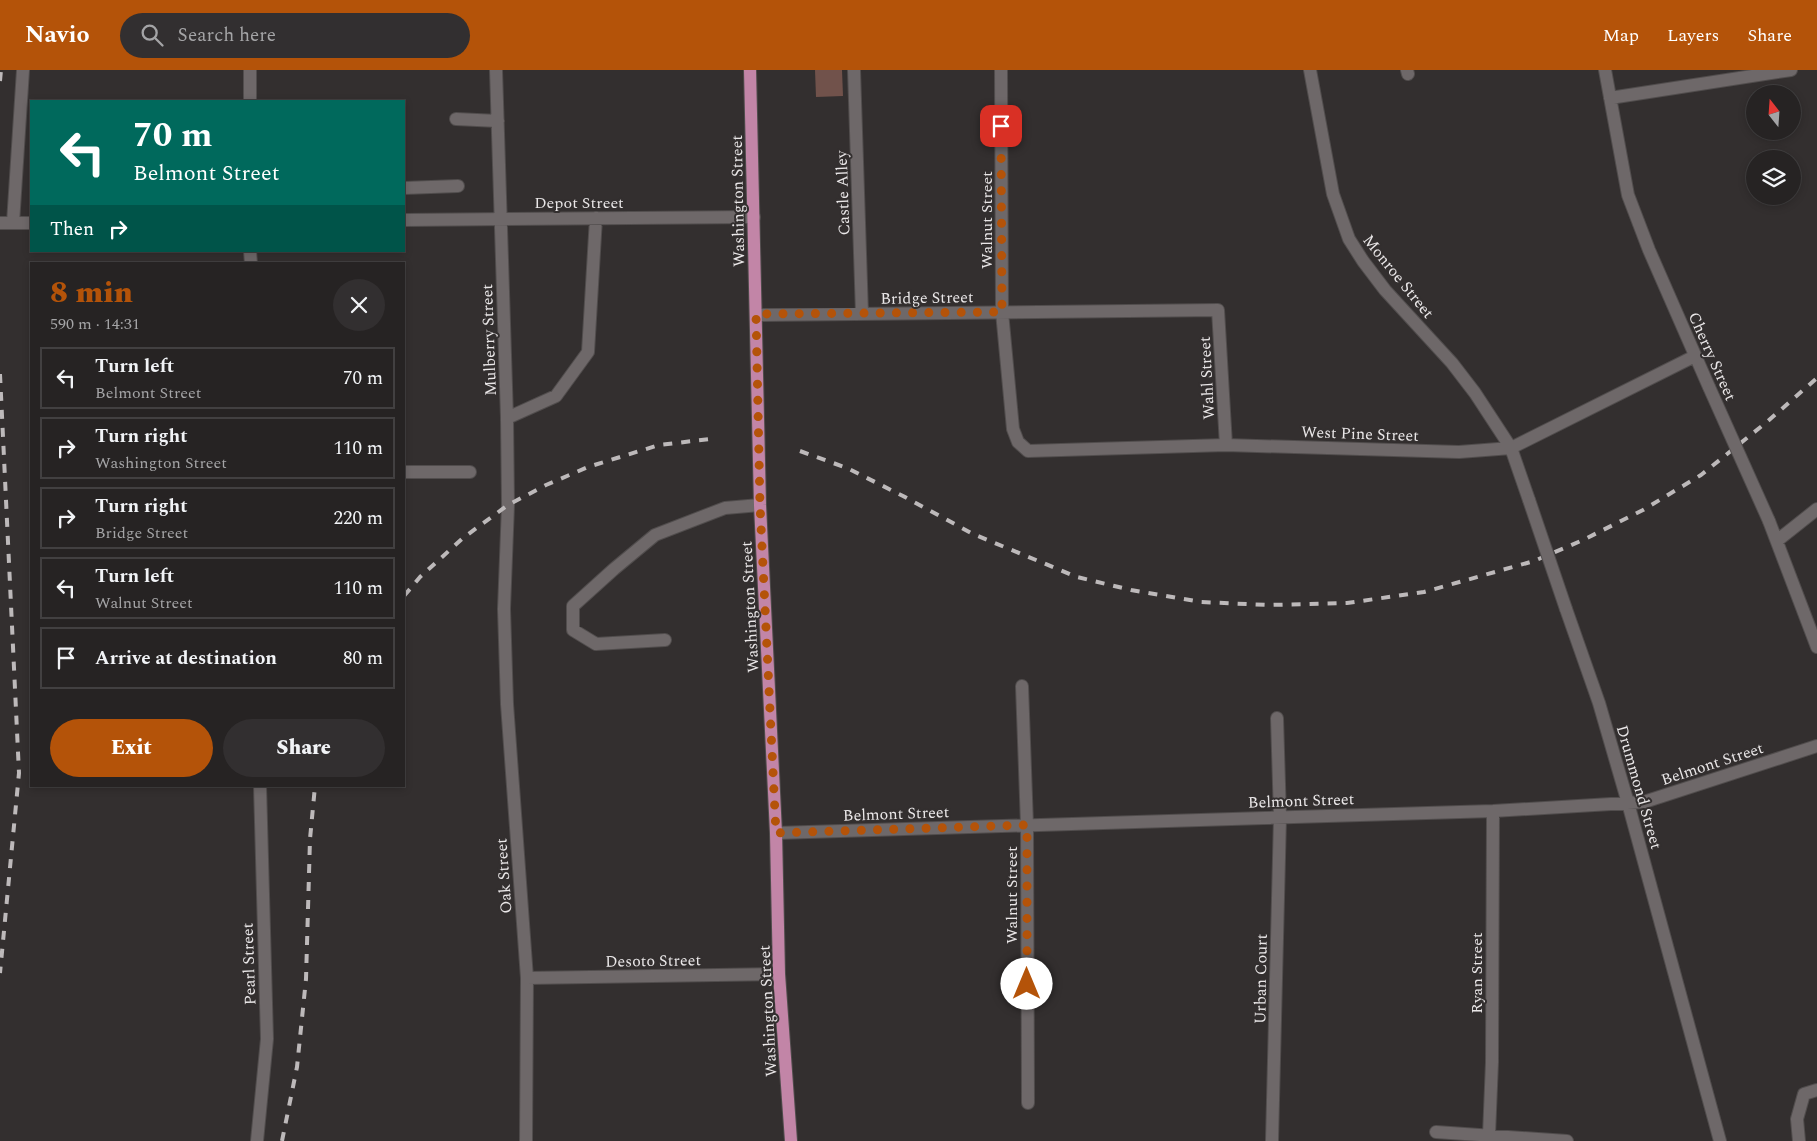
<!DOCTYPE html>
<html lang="en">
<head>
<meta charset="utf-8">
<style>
	:root { --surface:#262323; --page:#322f30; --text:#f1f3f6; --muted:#a4a4a6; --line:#424041; --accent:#b45309 }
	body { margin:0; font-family:Spectral,serif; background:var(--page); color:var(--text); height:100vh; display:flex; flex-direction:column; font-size:19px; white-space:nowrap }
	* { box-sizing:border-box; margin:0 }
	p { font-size:16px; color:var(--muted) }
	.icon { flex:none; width:28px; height:28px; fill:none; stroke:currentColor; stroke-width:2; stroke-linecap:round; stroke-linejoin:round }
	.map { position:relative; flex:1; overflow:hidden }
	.panel { position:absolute; left:30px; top:192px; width:375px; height:525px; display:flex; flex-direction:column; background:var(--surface); border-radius:0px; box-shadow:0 2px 8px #0003,0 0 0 1px var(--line) }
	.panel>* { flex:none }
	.banner { position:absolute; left:30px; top:30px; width:375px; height:152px; border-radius:0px; box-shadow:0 2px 8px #0003,0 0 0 1px var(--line); background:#00695c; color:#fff; overflow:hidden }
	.needle { width:32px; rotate:343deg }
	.controls { position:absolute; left:1746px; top:15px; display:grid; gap:10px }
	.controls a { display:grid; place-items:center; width:55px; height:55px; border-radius:50%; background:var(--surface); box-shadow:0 2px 8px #0003,0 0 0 1px var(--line); font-size:25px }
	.pin { position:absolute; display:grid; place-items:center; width:42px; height:42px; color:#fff; margin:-21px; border-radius:10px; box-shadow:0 2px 8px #0006 }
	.me { position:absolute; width:55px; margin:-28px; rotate:0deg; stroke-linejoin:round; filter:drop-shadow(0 0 4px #0008) }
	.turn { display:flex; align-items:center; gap:18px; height:105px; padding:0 20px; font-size:22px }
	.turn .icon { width:65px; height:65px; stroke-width:2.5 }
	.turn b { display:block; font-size:35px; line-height:42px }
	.then { display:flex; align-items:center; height:48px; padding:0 20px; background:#0003; gap:10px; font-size:19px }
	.round { display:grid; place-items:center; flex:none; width:52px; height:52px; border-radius:26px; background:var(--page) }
	.summary { display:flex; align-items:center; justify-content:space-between; height:85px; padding:0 20px }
	h1 { font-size:30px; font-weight:800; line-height:38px; color:var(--accent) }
	.action { display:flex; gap:10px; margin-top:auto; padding:10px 20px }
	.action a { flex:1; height:58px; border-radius:30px; background:var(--accent); color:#fff; font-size:20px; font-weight:800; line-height:58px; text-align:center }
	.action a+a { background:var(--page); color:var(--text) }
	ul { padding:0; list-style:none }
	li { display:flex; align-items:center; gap:15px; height:62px; margin:0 10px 8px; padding:0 10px; border:2px solid var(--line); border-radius:0px }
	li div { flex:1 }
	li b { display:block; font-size:19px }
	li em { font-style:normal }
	header { display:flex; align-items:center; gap:30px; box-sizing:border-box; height:70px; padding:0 25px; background:var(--accent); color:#fff }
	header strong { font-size:24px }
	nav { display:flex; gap:28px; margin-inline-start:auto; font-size:18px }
	.search { width:350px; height:45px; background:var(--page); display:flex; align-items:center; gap:12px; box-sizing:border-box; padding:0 18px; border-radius:28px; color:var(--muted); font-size:19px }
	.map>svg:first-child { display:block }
</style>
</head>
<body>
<header>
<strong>Navio</strong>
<div class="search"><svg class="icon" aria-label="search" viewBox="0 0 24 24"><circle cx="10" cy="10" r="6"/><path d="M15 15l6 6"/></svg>Search here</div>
<nav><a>Map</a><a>Layers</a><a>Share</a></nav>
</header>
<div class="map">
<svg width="1817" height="1071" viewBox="0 0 1817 1071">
	<rect width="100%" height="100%" fill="#332f2f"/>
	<path fill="#71524b" d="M815,0H842L843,26L816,27Z"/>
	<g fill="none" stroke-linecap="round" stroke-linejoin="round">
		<defs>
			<path id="minor" d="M496,0L507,348L508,435L504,539L507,634L527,908L526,1071
				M854,0L862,244
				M1001,0L1002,242L1013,359L1018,372L1028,381L1226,375L1459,382L1511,378L1695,286
				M1310,0L1333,124L1349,169L1363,191L1385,220L1452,293L1475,323L1511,378L1529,430
				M1407,0L1408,4
				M1605,0L1628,125L1649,180L1709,317
				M1610,28L1791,0
				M250,31V0
				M456,49L498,51
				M404,118L458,116
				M404,150L754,147
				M0,153H31
				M13,153L23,0
				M250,181L251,194
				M756,245L1218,240L1226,375
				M507,348L556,326L588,282L596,148
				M404,402H470
				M1769,451L1817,577
				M1778,470L1817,439
				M1566,539L1599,633L1628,733L1720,1071
				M665,570L596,574L573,560V536L614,499L655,465L725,438L760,435
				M1022,616L1027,755L1028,1033
				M776,763L1493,741L1644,732L1817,676
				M527,908L779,904
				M1436,1062L1567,1071
				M1489,1065L1492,992L1493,741
				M257,1071L267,969L260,716
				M1272,1071L1280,747L1277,648
				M1799,1071L1797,1049L1804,1024L1817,1020"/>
			<path id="major" d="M750,0L760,435L776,763L779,904L791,1071"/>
		</defs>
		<use href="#minor" stroke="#514d4d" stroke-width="14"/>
		<use href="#major" stroke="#514d4d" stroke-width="14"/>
		<use href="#minor" stroke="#6e6869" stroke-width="12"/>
		<use href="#major" stroke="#c285a7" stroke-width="12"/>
		<path stroke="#bdb9ba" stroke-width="4" stroke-dasharray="9 9" stroke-linecap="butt" d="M0,11L1,0
			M0,304L19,703L0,903
			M800,381L847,398L903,426L973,464L1077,507L1131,520L1201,532L1268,535L1347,533L1424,522L1534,491L1583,470L1643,440L1701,405L1768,351L1817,308
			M404,526L420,507L463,468L508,435L546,415L588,397L659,375L710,369
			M282,1071L297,997L306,909L310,769L315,716"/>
		<defs>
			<path id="minor-bridge" d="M1709,317L1769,451
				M1529,430L1566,539"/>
		</defs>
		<use href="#minor-bridge" stroke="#514d4d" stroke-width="14" stroke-linecap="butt"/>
		<use href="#minor-bridge" stroke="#6e6869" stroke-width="12"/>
	</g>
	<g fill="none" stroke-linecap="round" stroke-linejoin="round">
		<path stroke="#b45309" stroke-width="9" stroke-dasharray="0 16.2" d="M1001,56L1002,242L756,244L760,435L776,763L1027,755V914"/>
	</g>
	<g text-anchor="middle" stroke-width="4" stroke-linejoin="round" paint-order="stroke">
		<g font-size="16" fill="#eae7e8" stroke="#332f2f">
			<text transform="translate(842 123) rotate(-92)" y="6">Castle Alley</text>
			<text transform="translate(737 131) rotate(-91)" y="6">Washington Street</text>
			<text x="579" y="138">Depot Street</text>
			<text transform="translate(986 150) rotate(-90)" y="6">Walnut Street</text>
			<text transform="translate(1399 206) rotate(51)" y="6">Monroe Street</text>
			<text transform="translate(927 227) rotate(-1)" y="6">Bridge Street</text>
			<text transform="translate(488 270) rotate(-92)" y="6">Mulberry Street</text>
			<text transform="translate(1713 286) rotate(66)" y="6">Cherry Street</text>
			<text transform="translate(1206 308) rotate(-93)" y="6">Wahl Street</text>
			<text transform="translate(1360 363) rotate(2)" y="6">West Pine Street</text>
			<text transform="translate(749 537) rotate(-93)" y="6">Washington Street</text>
			<text transform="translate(1712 693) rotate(-18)" y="6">Belmont Street</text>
			<text transform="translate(1640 717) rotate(74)" y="6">Drummond Street</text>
			<text transform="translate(1301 730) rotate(-2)" y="6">Belmont Street</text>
			<text transform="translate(896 743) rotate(-2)" y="6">Belmont Street</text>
			<text transform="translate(503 806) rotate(-94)" y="6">Oak Street</text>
			<text transform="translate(1011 825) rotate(-90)" y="6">Walnut Street</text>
			<text transform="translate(653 890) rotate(-1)" y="6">Desoto Street</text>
			<text transform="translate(248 894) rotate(-92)" y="6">Pearl Street</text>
			<text transform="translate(1476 903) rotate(-90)" y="6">Ryan Street</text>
			<text transform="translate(1260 909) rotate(-89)" y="6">Urban Court</text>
			<text transform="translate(767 941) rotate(-93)" y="6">Washington Street</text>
		</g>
	</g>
</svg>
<div class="controls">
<a><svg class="needle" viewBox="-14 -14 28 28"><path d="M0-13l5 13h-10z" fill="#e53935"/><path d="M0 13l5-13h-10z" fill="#a4a4a6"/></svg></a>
<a><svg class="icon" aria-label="layers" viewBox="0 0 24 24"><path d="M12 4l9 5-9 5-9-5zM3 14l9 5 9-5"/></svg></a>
</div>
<div class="pin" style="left:1001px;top:56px;background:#d93025"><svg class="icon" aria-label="arrive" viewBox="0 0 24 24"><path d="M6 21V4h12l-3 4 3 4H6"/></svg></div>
<svg class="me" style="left:1027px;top:914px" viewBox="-20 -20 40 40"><circle r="19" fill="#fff"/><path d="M0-13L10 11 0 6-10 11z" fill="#b45309"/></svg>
<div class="banner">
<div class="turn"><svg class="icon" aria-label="left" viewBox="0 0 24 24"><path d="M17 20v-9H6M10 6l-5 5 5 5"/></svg><div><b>70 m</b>Belmont Street</div></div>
<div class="then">Then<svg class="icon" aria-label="right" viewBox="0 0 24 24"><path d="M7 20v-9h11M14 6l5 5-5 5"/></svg></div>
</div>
<section class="panel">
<div class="summary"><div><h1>8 min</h1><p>590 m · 14:31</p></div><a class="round"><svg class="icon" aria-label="close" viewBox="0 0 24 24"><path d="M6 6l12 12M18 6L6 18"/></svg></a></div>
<ul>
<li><svg class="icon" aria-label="left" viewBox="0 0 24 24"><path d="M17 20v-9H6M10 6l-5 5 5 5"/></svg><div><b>Turn left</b><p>Belmont Street</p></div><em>70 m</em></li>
<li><svg class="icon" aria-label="right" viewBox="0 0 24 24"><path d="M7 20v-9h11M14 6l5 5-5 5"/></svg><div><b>Turn right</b><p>Washington Street</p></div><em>110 m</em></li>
<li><svg class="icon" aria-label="right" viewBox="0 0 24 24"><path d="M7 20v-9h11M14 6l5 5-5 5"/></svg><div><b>Turn right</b><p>Bridge Street</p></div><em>220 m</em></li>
<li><svg class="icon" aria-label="left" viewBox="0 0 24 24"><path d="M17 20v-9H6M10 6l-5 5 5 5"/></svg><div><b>Turn left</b><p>Walnut Street</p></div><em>110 m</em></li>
<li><svg class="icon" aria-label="arrive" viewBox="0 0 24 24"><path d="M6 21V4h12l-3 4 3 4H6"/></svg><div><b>Arrive at destination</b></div><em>80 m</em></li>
</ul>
<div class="action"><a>Exit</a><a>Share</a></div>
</section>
</div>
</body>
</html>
